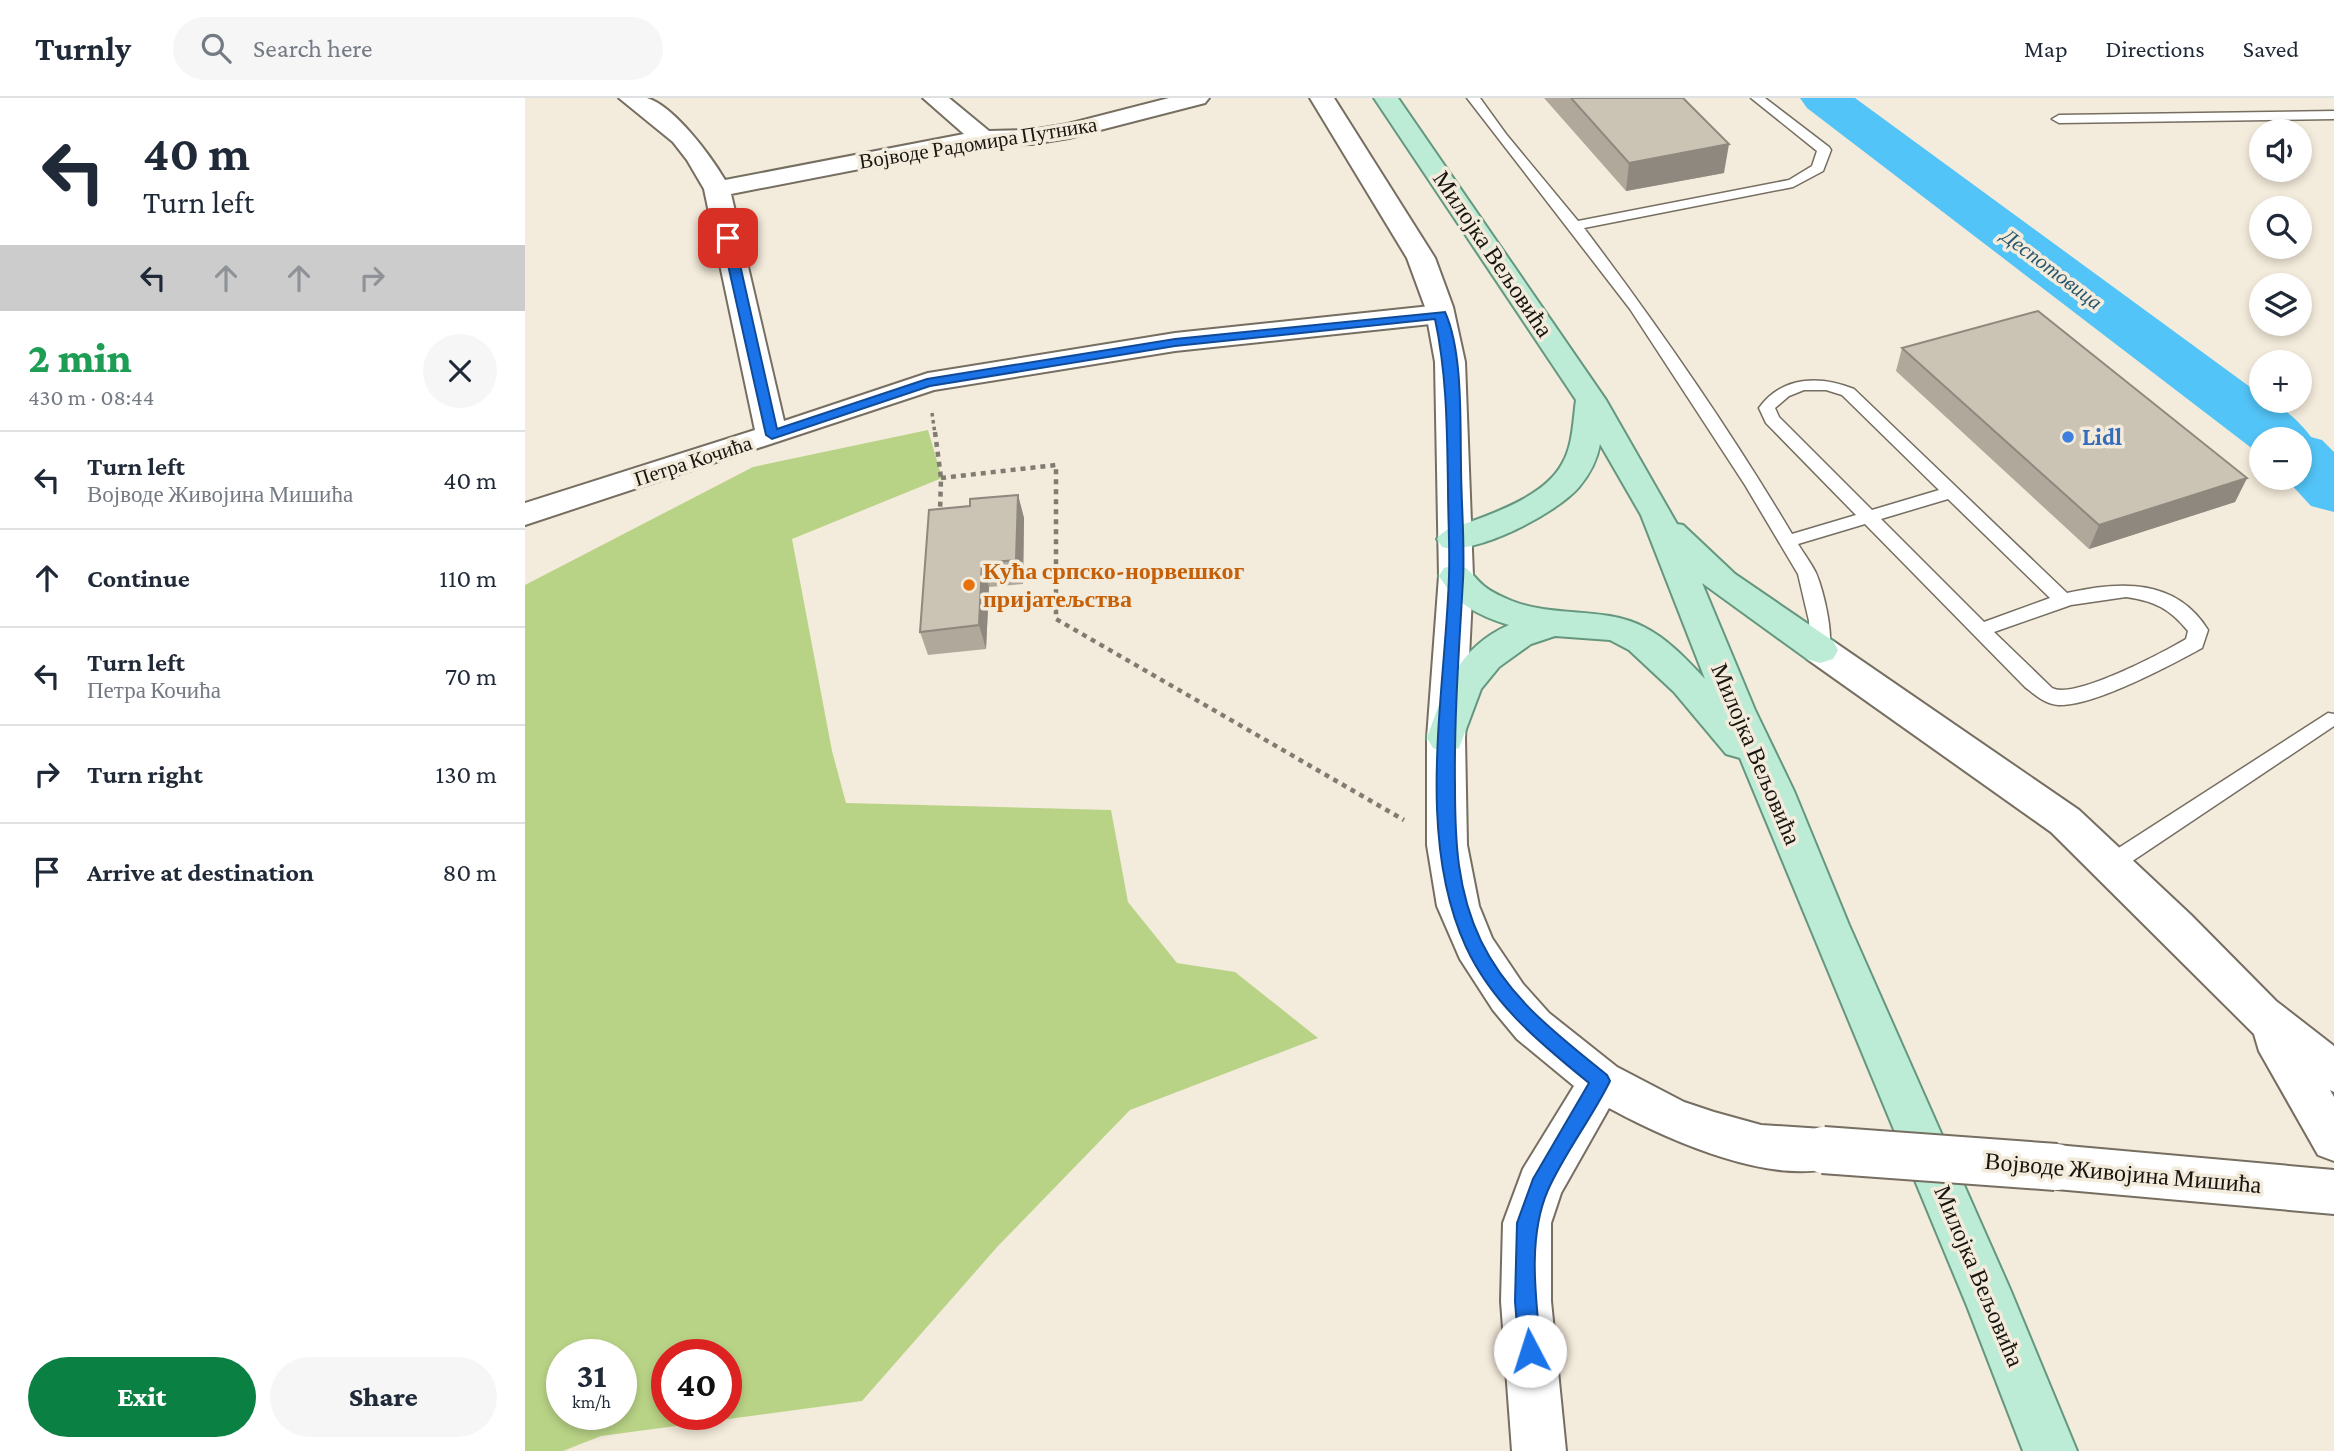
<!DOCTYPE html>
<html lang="en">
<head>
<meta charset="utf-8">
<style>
	:root { --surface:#fff; --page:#f6f6f7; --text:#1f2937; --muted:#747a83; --line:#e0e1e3; --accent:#0b8043 }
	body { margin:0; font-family:"Crimson Pro",serif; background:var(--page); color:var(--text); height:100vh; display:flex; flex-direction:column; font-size:26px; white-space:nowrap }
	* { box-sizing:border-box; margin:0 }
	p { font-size:23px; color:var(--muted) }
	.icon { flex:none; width:38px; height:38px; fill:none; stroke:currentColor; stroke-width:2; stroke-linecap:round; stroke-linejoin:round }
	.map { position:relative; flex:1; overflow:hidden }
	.panel { display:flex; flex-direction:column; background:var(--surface); width:525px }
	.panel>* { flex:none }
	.hud { background:#fff; color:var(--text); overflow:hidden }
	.controls { position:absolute; left:1724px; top:21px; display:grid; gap:14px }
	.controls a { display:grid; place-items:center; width:63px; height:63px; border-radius:50%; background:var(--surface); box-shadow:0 4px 10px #0003; font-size:35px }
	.speed { position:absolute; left:21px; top:1241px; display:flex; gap:14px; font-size:35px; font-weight:700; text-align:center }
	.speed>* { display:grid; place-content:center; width:91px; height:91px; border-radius:50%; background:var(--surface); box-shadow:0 4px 10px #0003; line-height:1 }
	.speed small { font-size:18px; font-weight:400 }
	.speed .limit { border:10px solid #d22; background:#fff; color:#111 }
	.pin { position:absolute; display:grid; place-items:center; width:60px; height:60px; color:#fff; margin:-30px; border-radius:14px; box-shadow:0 4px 10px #0006 }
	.me { position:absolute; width:77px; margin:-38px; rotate:355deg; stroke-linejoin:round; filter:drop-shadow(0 0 5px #0008) }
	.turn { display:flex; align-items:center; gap:24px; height:147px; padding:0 28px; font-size:32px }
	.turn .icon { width:91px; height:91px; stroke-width:2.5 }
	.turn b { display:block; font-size:49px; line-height:60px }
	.lanes { display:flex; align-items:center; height:66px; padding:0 28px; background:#0003; justify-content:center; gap:35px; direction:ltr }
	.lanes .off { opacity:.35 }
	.round { display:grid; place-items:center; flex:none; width:74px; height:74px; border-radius:37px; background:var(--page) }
	.headline { display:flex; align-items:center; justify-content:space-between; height:119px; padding:0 28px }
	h1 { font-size:42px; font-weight:800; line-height:52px; color:#1e9e55 }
	.cta { display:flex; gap:14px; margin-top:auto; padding:14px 28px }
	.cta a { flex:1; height:80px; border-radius:42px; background:var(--accent); color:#fff; font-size:28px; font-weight:800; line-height:80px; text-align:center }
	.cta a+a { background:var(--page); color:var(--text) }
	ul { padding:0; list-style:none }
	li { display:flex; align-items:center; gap:21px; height:98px; padding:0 28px; border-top:2px solid var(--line) }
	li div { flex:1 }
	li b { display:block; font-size:26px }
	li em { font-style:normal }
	header { display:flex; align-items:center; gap:42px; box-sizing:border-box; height:98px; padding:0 35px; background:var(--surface); border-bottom:2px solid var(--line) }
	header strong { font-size:33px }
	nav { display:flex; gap:38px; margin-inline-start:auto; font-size:24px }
	.search { width:490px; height:63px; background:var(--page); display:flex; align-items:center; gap:18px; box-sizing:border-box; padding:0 24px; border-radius:38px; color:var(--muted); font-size:26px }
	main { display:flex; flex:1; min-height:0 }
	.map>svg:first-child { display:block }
</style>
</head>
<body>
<header>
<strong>Turnly</strong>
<div class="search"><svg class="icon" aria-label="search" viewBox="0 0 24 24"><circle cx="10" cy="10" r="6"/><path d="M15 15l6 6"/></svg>Search here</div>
<nav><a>Map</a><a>Directions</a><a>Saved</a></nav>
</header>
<main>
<section class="panel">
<div class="hud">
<div class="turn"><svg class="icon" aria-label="left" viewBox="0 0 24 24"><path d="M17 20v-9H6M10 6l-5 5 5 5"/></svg><div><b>40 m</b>Turn left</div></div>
<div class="lanes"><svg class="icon" aria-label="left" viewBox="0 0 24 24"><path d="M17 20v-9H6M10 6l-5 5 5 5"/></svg><svg class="icon off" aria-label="ahead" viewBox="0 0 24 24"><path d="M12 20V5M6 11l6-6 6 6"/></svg><svg class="icon off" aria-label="ahead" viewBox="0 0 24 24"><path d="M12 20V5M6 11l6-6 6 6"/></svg><svg class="icon off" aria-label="right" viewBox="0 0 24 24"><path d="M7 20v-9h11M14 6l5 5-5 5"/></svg></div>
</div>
<div class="headline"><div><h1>2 min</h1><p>430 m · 08:44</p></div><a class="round"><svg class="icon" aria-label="close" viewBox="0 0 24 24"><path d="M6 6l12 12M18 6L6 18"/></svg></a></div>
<ul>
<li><svg class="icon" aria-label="left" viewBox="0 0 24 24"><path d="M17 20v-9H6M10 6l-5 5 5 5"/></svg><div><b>Turn left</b><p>Војводе Живојина Мишића</p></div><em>40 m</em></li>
<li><svg class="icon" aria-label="ahead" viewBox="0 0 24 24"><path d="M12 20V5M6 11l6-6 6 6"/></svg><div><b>Continue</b></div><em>110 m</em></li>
<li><svg class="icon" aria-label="left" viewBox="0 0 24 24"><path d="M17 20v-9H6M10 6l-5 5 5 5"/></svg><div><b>Turn left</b><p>Петра Кочића</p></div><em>70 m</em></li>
<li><svg class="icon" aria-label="right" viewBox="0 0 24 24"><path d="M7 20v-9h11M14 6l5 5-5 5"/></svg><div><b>Turn right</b></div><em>130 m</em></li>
<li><svg class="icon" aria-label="arrive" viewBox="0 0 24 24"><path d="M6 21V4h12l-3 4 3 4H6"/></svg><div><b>Arrive at destination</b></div><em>80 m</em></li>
</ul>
<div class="cta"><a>Exit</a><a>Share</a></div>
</section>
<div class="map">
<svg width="1809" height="1353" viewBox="0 0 1809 1353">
	<rect width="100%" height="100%" fill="#f3ebdb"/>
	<path fill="#b9d386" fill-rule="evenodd" d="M403,332L417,380L267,441L307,653L321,705L586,712L603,804L652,865L710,874L793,940L605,1012L473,1148L337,1303L76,1338L38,1353H0V487L228,369ZM37,1256H96V1316H37ZM142,1256H201V1316H142Z"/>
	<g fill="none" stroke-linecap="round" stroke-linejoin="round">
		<path fill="#53c4f7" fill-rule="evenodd" d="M1275,0H1330L1736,297V303C1754,303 1776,325 1786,339L1797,342L1809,354V414L1786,408L1760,380H1774V341H1736V356L1733,355L1282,10Z"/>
		<defs>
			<path id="lane" d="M942,0H955L981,36L1053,123L1264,82L1287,68L1292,53L1226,0H1240L1304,49L1306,52L1298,73L1268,89L1059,130C1133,228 1204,330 1267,436L1331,417L1241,325L1234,310C1257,278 1295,277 1329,291L1542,495C1595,483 1651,480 1683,532L1677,550C1646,567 1568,609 1533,607C1520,606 1510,597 1500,589L1340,426L1273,446C1279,456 1286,465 1291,475C1298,491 1311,542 1302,557H1288L1285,552L1284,523L1273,476L1220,387L1105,211ZM1279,292H1301L1317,297L1414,392L1347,412L1254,319L1250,310L1264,298ZM1423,401L1525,500L1459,524L1356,421ZM1601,499C1630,503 1645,511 1663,533L1661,541C1639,554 1549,602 1527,590L1469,534L1546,507Z
				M1809,13V21L1534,25L1527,21L1534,17Z
				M1803,615L1809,616V628L1594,772L1586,775L1578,772L1575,766L1578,760Z"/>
			<path id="street" d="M94,0C102,0 114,0 122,0C149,8 186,58 200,82L439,36L398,0H424L464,33L507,32L543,26L644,0H684L680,5L544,40L507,46L458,47L206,96L259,323L403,275L650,235L915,207L925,210L929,216L925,222L915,225L650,253L409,292L0,427V405L230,332L179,91L162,62L148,44Z
				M1295,539L1308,543L1554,712L1666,817L1751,903L1809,948V994L1805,992L1809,999V1063L1793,1057L1734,953L1729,936L1526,734L1282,561L1277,552L1282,543Z"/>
			<path id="secondary" d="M785,0H809L910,160L928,209L940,264L948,478L940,640L942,747L954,808L967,840L998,886L1024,915L1092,969L1159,1004L1189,1014L1236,1027L1298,1031L1315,1037L1321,1052L1315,1067C1251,1091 1141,1041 1084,1010L1036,1095L1026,1125V1203L1041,1353H987L976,1203L978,1125L998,1071L1049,988L992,941L968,912L935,861L912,808L902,747V640L914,478L910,264L900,209L882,160Z
				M1531,1047L1809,1072V1116L1531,1091L1514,1084L1507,1069L1514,1054Z"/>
			<path id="primary" d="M849,0H873L1081,302L1152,426L1158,427L1210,476L1308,543L1313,552L1308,561L1295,565L1282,561L1177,485L1230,612L1269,693L1324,827L1485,1191L1552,1353H1498L1442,1208L1215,660L1201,656L1149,594L1104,552L1085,542L1030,538L1006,546L974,569L956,591L934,650L921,654L908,650L902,640C919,592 933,549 984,527C954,518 931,506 914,478L919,470C944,463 942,474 959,488C967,495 978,499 987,503C1030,520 1078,508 1119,529C1143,541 1162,562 1180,581L1116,417L1075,346C1072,362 1065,376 1054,389C1032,415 950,458 917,449L912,441C919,430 933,428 945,424C975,413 1021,396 1037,366C1048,348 1048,323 1051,302Z"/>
		</defs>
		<use href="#lane" stroke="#756e61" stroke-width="3"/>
		<use href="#street" stroke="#756e61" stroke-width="4"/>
		<use href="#secondary" stroke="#756e61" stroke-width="4"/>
		<use href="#primary" stroke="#65977e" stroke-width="4"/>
		<path stroke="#817c72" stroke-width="3.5" stroke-dasharray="3.5 3.5" stroke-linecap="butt" d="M407,315L410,336"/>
		<path stroke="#817c72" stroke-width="4.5" stroke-dasharray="5 5" stroke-linecap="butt" d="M410,334L416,380L415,414
			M416,380L531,367V521L879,722"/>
		<use href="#lane" fill="#fff" fill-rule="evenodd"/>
		<use href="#street" fill="#fff" fill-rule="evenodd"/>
		<use href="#secondary" fill="#fff" fill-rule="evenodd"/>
		<use href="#primary" fill="#bcebd6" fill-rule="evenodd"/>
		<defs>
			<path id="secondary-bridge" d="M1298,1052L1531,1069"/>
		</defs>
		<use href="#secondary-bridge" stroke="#756e61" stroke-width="50" stroke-linecap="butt"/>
		<use href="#secondary-bridge" stroke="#fff" stroke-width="46"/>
	</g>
	<path fill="#afa89b" d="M1019,0H1158L1199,75L1101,93Z
		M1377,250L1722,380L1710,404L1564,451L1371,273Z
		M493,397L499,420L498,486L464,489L461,551L403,557L395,534L445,408Z"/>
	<path fill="#8e887e" d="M1204,46L1199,75L1101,93L1104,65Z
		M1722,380L1710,404L1564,451L1574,427Z
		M493,397L499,420L498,486L491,462Z
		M457,465L464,489L461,551L454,527Z"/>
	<path fill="#cbc3b4" stroke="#8e887e" stroke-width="2" d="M1046,0H1158L1204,46L1104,65Z
		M1513,213L1722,380L1574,427L1377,250Z
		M493,397L491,462L457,465L454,527L395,534L404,412L445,408V401Z"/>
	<path fill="#1a73e8" stroke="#114b97" stroke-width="2" d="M203,137L209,140L252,331L402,281L650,241L920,214C938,254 935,322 936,366C936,404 940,444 938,482C934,551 929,620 930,689C930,743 932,793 956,843C984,901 1034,938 1082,977L1085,983C1067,1020 1040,1054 1023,1092C1002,1140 1011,1201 1016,1253L1013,1260L1005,1263L998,1260L994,1253L990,1203L992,1125L1008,1081L1064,985C1016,946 968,907 941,849C890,738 920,597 924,479C925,449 923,419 923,389C922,331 922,277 910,221L650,248L405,288L247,341L241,337L197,140Z"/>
	<circle fill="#3f7fe0" stroke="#f3ebdb" stroke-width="2.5" cx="1543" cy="339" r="7"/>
	<circle fill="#e8710a" stroke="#f3ebdb" stroke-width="2.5" cx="444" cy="487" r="7"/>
	<g text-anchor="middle" stroke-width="7" stroke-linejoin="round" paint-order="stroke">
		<g font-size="21" fill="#181510" stroke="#f3ebdb">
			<text transform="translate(453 45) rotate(-9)" y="7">Војводе Радомира Путника</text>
			<text transform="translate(168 363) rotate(-18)" y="7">Петра Кочића</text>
		</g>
		<g font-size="21" font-style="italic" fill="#29576d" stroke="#f3ebdb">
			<text transform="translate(1527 171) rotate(37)" y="7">Деспотовица</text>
		</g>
		<g font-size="24" fill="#181510" stroke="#f3ebdb">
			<text transform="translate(968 156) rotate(56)" y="8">Милојка Вељовића</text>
			<text transform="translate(1231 656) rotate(67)" y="8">Милојка Вељовића</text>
			<text transform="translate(1598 1075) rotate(5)" y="8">Војводе Живојина Мишића</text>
			<text transform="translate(1454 1178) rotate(67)" y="8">Милојка Вељовића</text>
		</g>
		<g font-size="24" font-weight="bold" fill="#366cbe" stroke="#f3ebdb" text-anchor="start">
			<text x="1557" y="347">Lidl</text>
		</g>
		<g font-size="24" font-weight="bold" fill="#c56008" stroke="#f3ebdb" text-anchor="start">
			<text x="458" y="481">Кућа српско-норвешког<tspan x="458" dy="28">пријатељства</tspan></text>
		</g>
	</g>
</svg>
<div class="controls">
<a><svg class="icon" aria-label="sound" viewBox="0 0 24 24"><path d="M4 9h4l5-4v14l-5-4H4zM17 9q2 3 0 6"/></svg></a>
<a><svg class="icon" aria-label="search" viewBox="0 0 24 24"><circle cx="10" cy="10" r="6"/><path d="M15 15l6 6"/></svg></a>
<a><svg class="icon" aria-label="layers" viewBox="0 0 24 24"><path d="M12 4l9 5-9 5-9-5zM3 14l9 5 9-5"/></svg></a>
<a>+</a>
<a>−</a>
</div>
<div class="speed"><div>31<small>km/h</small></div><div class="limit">40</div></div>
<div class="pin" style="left:203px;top:140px;background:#d93025"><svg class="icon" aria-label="arrive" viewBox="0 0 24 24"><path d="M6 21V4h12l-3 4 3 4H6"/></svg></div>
<svg class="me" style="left:1005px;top:1253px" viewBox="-20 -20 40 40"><circle r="19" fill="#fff"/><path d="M0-13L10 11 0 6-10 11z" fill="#1a73e8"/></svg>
</div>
</main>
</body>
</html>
